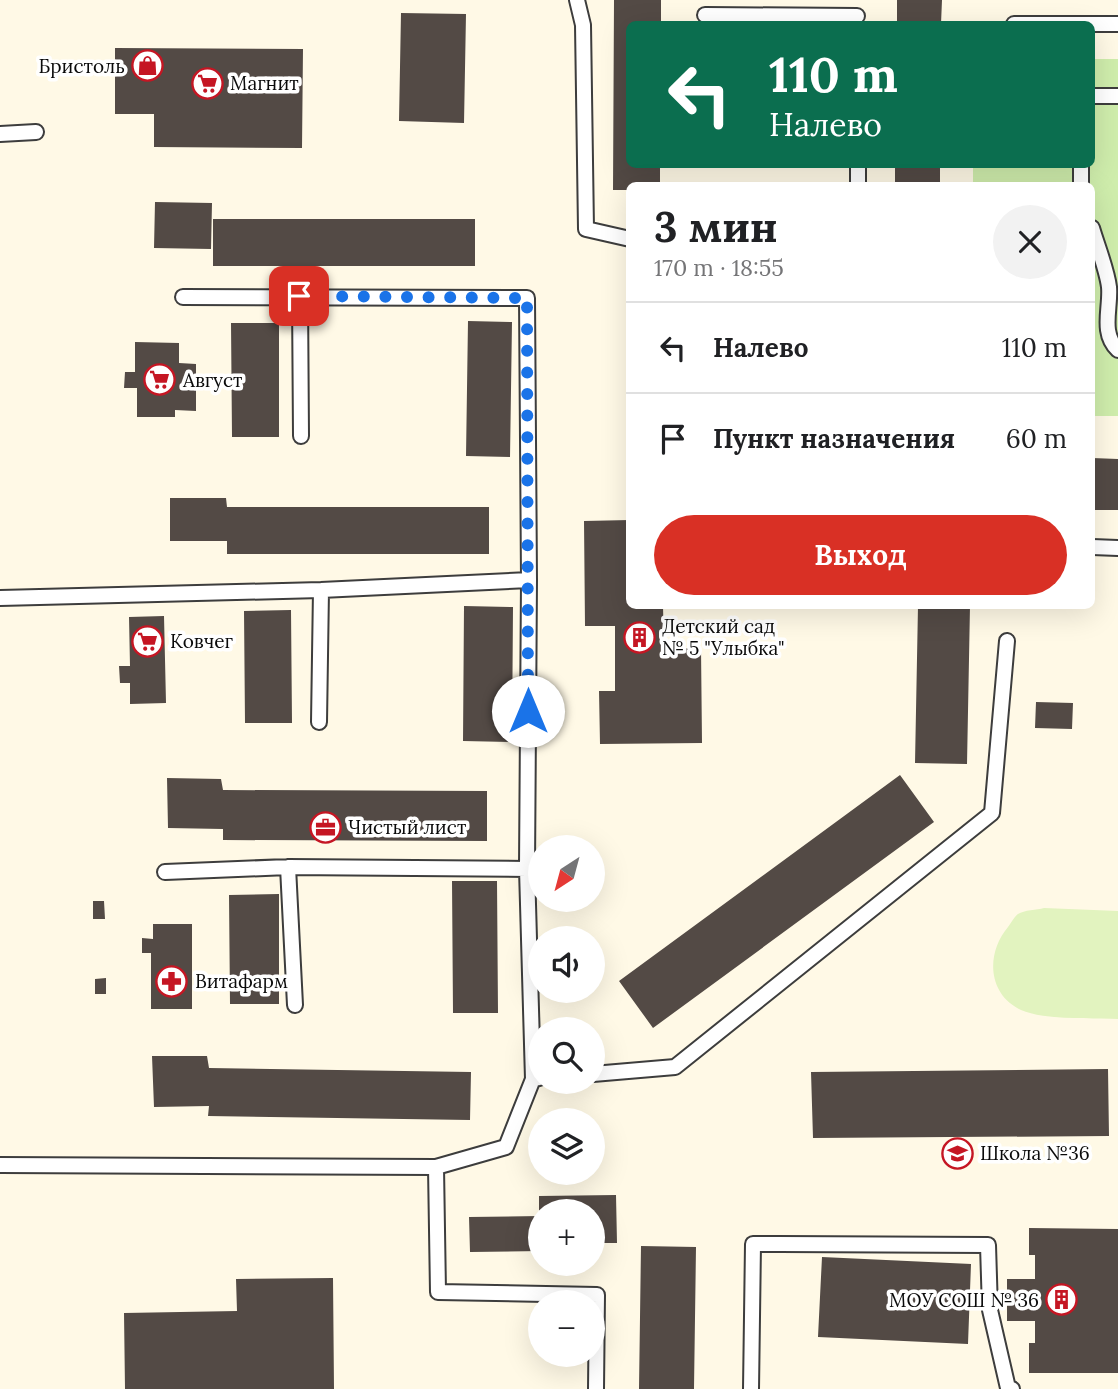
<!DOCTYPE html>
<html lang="ru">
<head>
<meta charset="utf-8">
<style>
	:root { --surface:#fff; --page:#f2f2f2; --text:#202124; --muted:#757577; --line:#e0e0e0; --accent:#d93025 }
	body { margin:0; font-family:Lora,serif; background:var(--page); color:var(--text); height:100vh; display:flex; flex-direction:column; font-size:26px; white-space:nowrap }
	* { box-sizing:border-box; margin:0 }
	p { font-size:23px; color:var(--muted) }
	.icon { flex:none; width:38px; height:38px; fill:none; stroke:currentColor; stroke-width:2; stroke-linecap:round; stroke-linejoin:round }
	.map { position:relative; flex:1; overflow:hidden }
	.panel { position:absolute; left:626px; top:182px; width:469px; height:427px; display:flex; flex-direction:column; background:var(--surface); border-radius:10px; box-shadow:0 7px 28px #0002 }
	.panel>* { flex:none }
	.top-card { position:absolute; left:626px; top:21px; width:469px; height:147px; border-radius:10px; box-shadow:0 7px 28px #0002; background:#0b6e4f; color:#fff; overflow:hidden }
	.needle { width:46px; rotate:216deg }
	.controls { position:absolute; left:528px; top:835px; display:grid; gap:14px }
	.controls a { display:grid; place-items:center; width:77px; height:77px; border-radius:50%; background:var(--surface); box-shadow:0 7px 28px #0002; font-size:35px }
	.pin { position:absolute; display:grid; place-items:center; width:60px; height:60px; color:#fff; margin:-30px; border-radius:14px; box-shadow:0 4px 10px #0006 }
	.me { position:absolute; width:77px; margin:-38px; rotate:0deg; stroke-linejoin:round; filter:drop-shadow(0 0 5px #0008) }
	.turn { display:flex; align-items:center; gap:24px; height:147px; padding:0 28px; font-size:32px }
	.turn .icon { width:91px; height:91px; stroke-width:2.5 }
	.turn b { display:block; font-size:49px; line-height:60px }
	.round { display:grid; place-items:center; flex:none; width:74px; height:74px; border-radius:37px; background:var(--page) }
	.headline { display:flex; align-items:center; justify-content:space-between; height:119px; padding:0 28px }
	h1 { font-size:42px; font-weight:700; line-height:52px }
	.button { display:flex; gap:14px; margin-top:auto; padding:14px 28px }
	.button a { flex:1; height:80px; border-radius:42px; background:var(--accent); color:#fff; font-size:28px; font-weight:700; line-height:80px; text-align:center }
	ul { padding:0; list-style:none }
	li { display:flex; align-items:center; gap:21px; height:91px; padding:0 28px; border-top:2px solid var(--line) }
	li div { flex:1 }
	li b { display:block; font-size:26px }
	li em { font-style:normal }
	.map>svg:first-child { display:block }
</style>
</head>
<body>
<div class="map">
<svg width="1118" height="1389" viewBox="0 0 1118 1389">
	<rect width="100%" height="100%" fill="#fff9e6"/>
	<path fill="#cfedac" d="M1092,59H1118V416H1092V186L973,185V165L1092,164Z"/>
	<path fill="#e2f3bf" d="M1044,908L1118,911V1019C1092,1018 1043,1020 1021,1010C987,994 986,953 1008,927C1011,923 1014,917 1018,914C1024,910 1037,910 1044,908Z"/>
	<path fill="#534a45" d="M614,0H661V24H630V164H660V186H630V190H613Z
		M897,0H942L941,24H897Z
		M401,13L466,14L464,123L399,121Z
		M115,48L303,49L302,148L154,147V114H115Z
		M895,164H940V186H895Z
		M155,202L212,203L211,249L154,248Z
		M213,219H475V266H213Z
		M468,321L512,322L510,457L466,456Z
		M231,323H279V437H232Z
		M135,342L179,343V363L196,364V411L175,410V417H137V388H124L125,372H135Z
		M1092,458L1118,459V510H1092Z
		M170,498H226L227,507H489V554H227V541H170Z
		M630,520V606H663L664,649L701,648L702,743L600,744L599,691H615V626H585L584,521Z
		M464,606L513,607L512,742L463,741Z
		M918,606H970L967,764L915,763Z
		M291,610L292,723H245L244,611Z
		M164,616L166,703L130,704V683H120L119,666H130L129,617Z
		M1036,702L1073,703L1072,729L1035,728Z
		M900,775L934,822L653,1028L619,981Z
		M167,778L221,779L223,790L487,791V841L223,840V829L168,828Z
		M452,881H497L498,1013H453Z
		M279,894V1004H230L229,895Z
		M93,901H104L105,919H93Z
		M153,924H192V1009H151V953H142V938L153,939Z
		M106,978V994H95V979Z
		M152,1056H207L209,1068L471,1072L470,1120L208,1116L209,1106L154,1107Z
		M1108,1069L1109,1136L813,1138L811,1072Z
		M616,1195L617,1243H593V1211H539V1196Z
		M541,1216V1251L470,1252L469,1217Z
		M1029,1228L1118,1229V1373H1029V1343H1035V1321H1007V1279H1035V1255H1029Z
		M641,1246L696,1247L694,1389H639Z
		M822,1257L971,1264L968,1344L818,1337Z
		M333,1278L334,1389H125L124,1313L237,1311L236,1279Z"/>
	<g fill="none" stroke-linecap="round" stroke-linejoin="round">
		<defs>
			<path id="lane" d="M577,0L583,25L586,229L630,239
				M705,15L857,16
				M1014,24H1118
				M1092,96H1118
				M0,134L36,132
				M858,164V186
				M1081,164V186
				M1092,228C1097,245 1107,270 1109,287C1111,308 1100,333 1118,350
				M300,296L301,436
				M183,297L527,298L529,580L527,869L533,1079
				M1092,547L1118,548
				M0,598L321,590L529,580
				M319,722L321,590
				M288,867L295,1005
				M165,872L288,867L527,869
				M593,1074L675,1067L992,813L1007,641
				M539,1078L533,1079L506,1147L436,1167L438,1292L597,1295L596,1389
				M0,1165L436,1167
				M751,1389L753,1244H780L988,1245L990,1310L1008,1388L1012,1389"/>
		</defs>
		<use href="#lane" stroke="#3d3d3d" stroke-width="18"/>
		<use href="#lane" stroke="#fff" stroke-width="14"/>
	</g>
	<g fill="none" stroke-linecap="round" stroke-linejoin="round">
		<path stroke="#1a73e8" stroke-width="12" stroke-dasharray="0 21.6" d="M299,296L527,298L528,711"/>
	</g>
	<defs>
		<symbol id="shop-ring" viewBox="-11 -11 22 22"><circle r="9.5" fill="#fff" stroke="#c51623" stroke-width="1.5"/><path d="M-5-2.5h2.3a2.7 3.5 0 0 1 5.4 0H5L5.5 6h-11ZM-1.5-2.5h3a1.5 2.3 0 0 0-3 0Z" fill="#c51623"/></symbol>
		<symbol id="supermarket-ring" viewBox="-11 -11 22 22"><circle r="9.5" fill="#fff" stroke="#c51623" stroke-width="1.5"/><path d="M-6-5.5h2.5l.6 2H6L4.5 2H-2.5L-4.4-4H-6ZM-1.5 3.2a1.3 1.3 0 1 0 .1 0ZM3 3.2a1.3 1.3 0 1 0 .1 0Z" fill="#c51623"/></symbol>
		<symbol id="building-ring" viewBox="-11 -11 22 22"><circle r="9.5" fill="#fff" stroke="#c51623" stroke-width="1.5"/><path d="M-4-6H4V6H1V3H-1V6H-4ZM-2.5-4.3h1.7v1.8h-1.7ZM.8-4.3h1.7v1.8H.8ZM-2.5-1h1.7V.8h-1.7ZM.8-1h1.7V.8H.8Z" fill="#c51623"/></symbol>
		<symbol id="office-ring" viewBox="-11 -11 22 22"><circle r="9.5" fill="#fff" stroke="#c51623" stroke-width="1.5"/><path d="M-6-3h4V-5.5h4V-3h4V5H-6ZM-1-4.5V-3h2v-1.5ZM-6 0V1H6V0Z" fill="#c51623"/></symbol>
		<symbol id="pharmacy-ring" viewBox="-11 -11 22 22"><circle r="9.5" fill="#fff" stroke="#c51623" stroke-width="1.5"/><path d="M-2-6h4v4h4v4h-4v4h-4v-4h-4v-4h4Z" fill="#c51623"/></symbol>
		<symbol id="school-ring" viewBox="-11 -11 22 22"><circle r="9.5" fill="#fff" stroke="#c51623" stroke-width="1.5"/><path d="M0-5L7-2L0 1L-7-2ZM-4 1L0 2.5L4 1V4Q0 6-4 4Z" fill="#c51623"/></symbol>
	</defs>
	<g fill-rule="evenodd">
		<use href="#shop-ring" x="130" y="48" width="35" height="35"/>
		<use href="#supermarket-ring" x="190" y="66" width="35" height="35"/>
		<use href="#supermarket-ring" x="142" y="362" width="35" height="35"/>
		<use href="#building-ring" x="622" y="620" width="35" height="35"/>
		<use href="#supermarket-ring" x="130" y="624" width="35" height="35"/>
		<use href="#office-ring" x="308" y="810" width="35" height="35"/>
		<use href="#pharmacy-ring" x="154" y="964" width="35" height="35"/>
		<use href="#school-ring" x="940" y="1136" width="35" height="35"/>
		<use href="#building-ring" x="1044" y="1282" width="35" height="35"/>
	</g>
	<g text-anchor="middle" stroke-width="7" stroke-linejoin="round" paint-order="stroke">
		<g font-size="19" fill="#0a0a0a" stroke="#fff" text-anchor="start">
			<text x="125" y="73" text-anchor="end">Бристоль</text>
			<text x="230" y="90">Магнит</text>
			<text x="183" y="387">Август</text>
			<text x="662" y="633">Детский сад<tspan x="662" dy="22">№ 5 "Улыбка"</tspan></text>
			<text x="170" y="648">Ковчег</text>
			<text x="348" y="834">Чистый лист</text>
			<text x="195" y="988">Витафарм</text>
			<text x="980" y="1160">Школа №36</text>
			<text x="1039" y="1307" text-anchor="end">МОУ СОШ № 36</text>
		</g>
	</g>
</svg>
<div class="controls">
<a><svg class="needle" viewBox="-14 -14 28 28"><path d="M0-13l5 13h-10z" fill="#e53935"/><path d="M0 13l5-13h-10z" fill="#757577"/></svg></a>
<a><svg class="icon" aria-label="sound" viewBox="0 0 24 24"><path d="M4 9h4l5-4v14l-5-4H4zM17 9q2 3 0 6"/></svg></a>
<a><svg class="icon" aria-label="search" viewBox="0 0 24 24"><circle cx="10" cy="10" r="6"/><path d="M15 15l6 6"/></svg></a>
<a><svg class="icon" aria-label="layers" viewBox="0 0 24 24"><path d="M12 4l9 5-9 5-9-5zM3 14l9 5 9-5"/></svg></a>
<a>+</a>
<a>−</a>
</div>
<div class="pin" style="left:299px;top:296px;background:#d93025"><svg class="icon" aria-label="arrive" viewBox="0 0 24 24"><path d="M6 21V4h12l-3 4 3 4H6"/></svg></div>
<svg class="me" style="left:528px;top:711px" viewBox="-20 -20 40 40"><circle r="19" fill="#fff"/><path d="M0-13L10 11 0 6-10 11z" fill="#1a73e8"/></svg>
<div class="top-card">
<div class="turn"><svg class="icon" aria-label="left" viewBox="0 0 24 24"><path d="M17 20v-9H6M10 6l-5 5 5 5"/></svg><div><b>110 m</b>Налево</div></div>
</div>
<section class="panel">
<div class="headline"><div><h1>3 мин</h1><p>170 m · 18:55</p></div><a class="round"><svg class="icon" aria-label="close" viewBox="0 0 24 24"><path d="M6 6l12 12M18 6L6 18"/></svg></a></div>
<ul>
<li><svg class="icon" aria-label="left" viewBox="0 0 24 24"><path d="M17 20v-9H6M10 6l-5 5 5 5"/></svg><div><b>Налево</b></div><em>110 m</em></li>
<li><svg class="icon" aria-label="arrive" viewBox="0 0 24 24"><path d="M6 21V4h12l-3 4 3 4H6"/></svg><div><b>Пункт назначения</b></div><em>60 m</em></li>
</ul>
<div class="button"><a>Выход</a></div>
</section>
</div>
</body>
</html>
